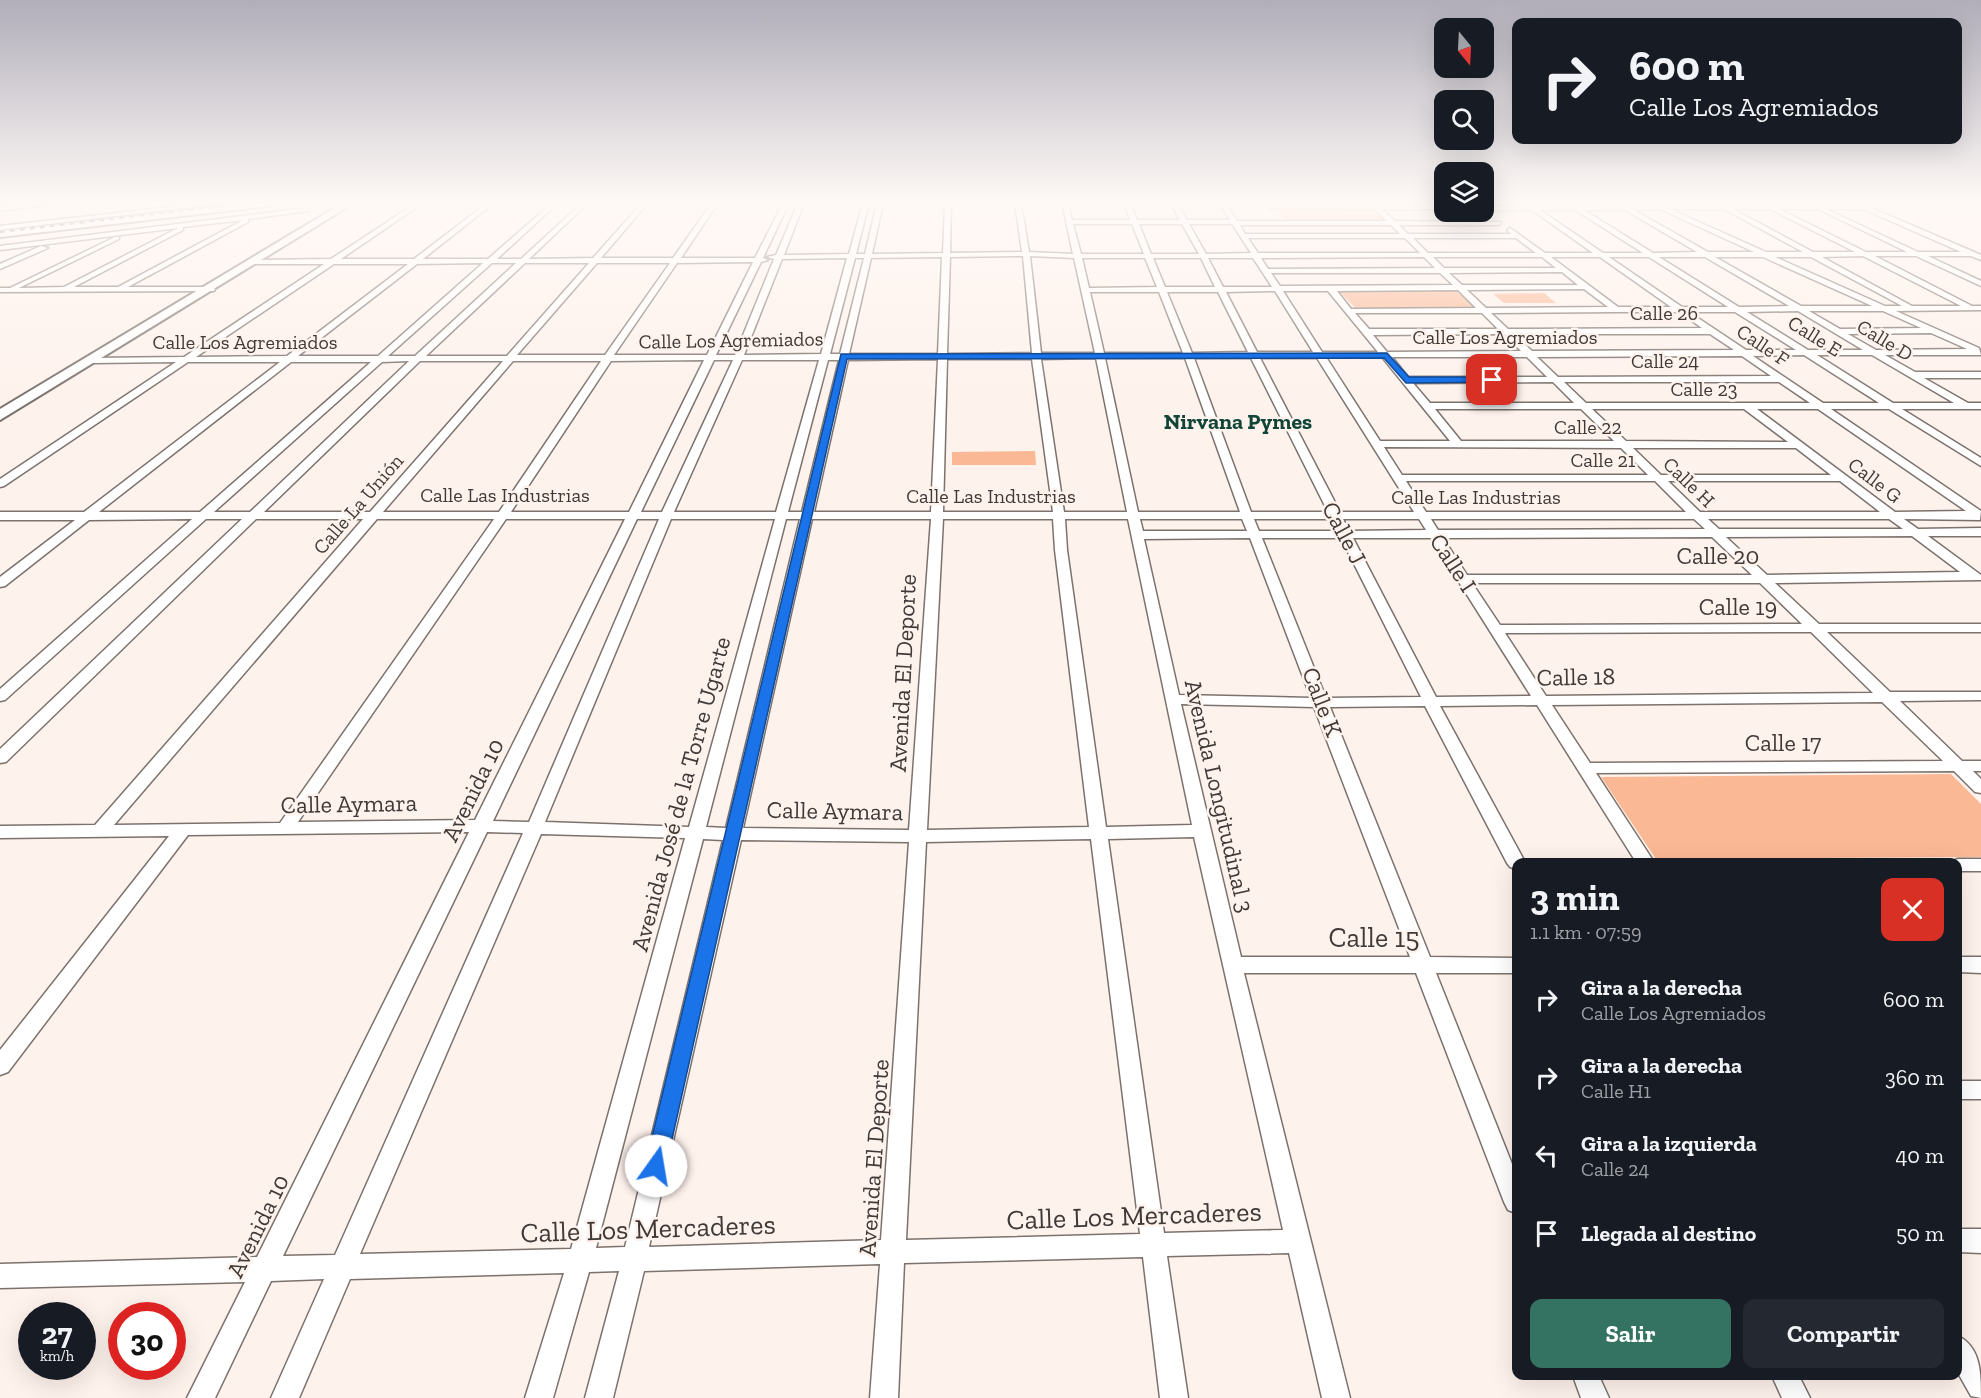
<!DOCTYPE html>
<html lang="es">
<head>
<meta charset="utf-8">
<style>
	:root { --surface:#171b24; --page:#242831; --text:#f1f3f6; --muted:#9ea1a6; --accent:#347362 }
	body { margin:0; font-family:"Zilla Slab",serif; background:var(--page); color:var(--text); height:100vh; display:flex; flex-direction:column; font-size:22px; white-space:nowrap }
	* { box-sizing:border-box; margin:0 }
	p { font-size:20px; color:var(--muted) }
	.icon { flex:none; width:33px; height:33px; fill:none; stroke:currentColor; stroke-width:2; stroke-linecap:round; stroke-linejoin:round }
	.map { position:relative; flex:1; overflow:hidden }
	.panel { position:absolute; left:1512px; top:858px; width:450px; height:522px; display:flex; flex-direction:column; background:var(--surface); border-radius:12px; box-shadow:0 6px 24px #0002 }
	.panel>* { flex:none }
	.banner { position:absolute; left:1512px; top:18px; width:450px; height:126px; border-radius:12px; box-shadow:0 6px 24px #0002; background:#171b24; color:var(--text); overflow:hidden }
	.needle { width:39px; rotate:162deg }
	.tools { position:absolute; left:1434px; top:18px; display:grid; gap:12px }
	.tools a { display:grid; place-items:center; width:60px; height:60px; border-radius:12px; background:var(--surface); box-shadow:0 6px 24px #0002; font-size:30px }
	.speed { position:absolute; left:18px; top:1302px; display:flex; gap:12px; font-size:30px; font-weight:700; text-align:center }
	.speed>* { display:grid; place-content:center; width:78px; height:78px; border-radius:50%; background:var(--surface); box-shadow:0 6px 24px #0002; line-height:1 }
	.speed small { font-size:15px; font-weight:400 }
	.speed .limit { border:9px solid #d22; background:#fff; color:#111 }
	.pin { position:absolute; display:grid; place-items:center; width:51px; height:51px; color:#fff; margin:-26px; border-radius:12px; box-shadow:0 3px 9px #0006 }
	.me { position:absolute; width:66px; margin:-33px; rotate:13deg; stroke-linejoin:round; filter:drop-shadow(0 0 4px #0008) }
	.turn { display:flex; align-items:center; gap:21px; height:126px; padding:0 18px; font-size:27px }
	.turn .icon { width:78px; height:78px; stroke-width:2.5 }
	.turn b { display:block; font-size:42px; line-height:51px }
	.round { display:grid; place-items:center; flex:none; width:63px; height:63px; border-radius:12px; background:var(--page) }
	.overview { display:flex; align-items:center; justify-content:space-between; height:102px; padding:0 18px }
	h1 { font-size:36px; font-weight:700; line-height:45px }
	.button { display:flex; gap:12px; margin-top:auto; padding:12px 18px }
	.button a { flex:1; height:69px; border-radius:12px; background:var(--accent); color:#fff; font-size:24px; font-weight:700; line-height:69px; text-align:center }
	.button a+a { background:var(--page); color:var(--text) }
	ul { padding:0; list-style:none }
	li { display:flex; align-items:center; gap:18px; height:78px; padding:0 18px }
	li div { flex:1 }
	li b { display:block; font-size:22px }
	li em { font-style:normal }
	.map>svg:first-child { display:block }
</style>
</head>
<body>
<div class="map">
<svg width="1981" height="1398" viewBox="0 0 1981 1398">
	<rect width="100%" height="100%" fill="#fef2ec"/>
	<path fill="#fbb894" d="M1275,208H1371L1385,221L1287,222Z
		M1339,291H1456L1480,309L1357,310Z
		M1544,293L1556,303H1504L1493,294Z
		M1035,451L1036,465H952V452Z
		M1951,774L1981,804V857L1656,859L1601,777Z"/>
	<g fill="none" stroke-linecap="round" stroke-linejoin="round">
		<defs>
			<path id="street" d="M40,203H58L0,211V207Z
				M207,203H224L0,230V226Z
				M346,203H353L350,205Z
				M416,203H423L341,259H414L487,203H494L423,259H488L552,203H558L497,259H521L582,203H588L529,259L593,258L642,203H648L601,258H673L712,203H718L681,258H755L783,203H789L763,258L768,260L761,262L716,355H735L774,259L767,257L776,255L798,203H804L784,255L849,254L863,203H869L856,254H865L877,203H883L872,254L943,253L945,203H951L950,253L1022,252L1015,203H1021L1029,252L1073,254L1062,203H1068L1072,220H1130L1124,203H1130L1137,220H1180L1171,203H1177L1187,220H1230L1219,203H1225L1237,221H1387L1374,209L1269,208L1271,205H1370L1369,203L1378,205H1444V209H1382L1395,221L1501,222L1499,225H1399L1408,234H1511L1507,230L1510,228L1545,253H1593L1532,210H1484V206H1526L1523,203H1530L1535,206H1569L1566,203L1578,206H1618L1615,203L1627,206L1854,205L1852,203H1860L1981,255V260L1971,256H1928L1981,281V286L1916,256H1875L1972,306H1981V310L1896,311L1979,348L1981,355H1885L1915,372H1981V378H1924L1968,403H1981V409H1902L1981,458V466L1889,409H1831L1981,511L1980,520L1904,519L1918,529L1981,528V536H1928L1981,575V580L1775,583L1819,624H1981V632H1827L1890,692H1981V700L1900,701L1962,761H1981V771H1973L1981,779V793L1975,792L1954,771L1596,773L1654,862H1636L1537,705L1440,706L1525,862H1516V869L1510,867L1507,863L1425,706L1330,707L1430,957L1516,958V973H1436L1516,1174V1213L1508,1210L1504,1202L1416,973H1244L1350,1398H1322L1289,1253L1167,1256L1188,1398H1160L1143,1257L904,1263L898,1398H870L880,1264L644,1271L613,1398H585L619,1271L589,1272L553,1398H525L564,1273L350,1279L299,1398H271L324,1279L271,1281L215,1398H187L245,1282L0,1288V1264L257,1257L469,832L188,835L8,1072L0,1075V1050L169,836L0,838V826L95,825L363,519H256L6,762L0,763V749L242,519H206L5,700L0,701V689L192,519L89,520L5,586L0,587V577L75,520H0V512H84L280,362H188L4,486L0,487V479L176,362L93,363L90,362V358L184,357L324,264H254L251,260L331,259ZM1661,209L1662,210L1754,252H1708L1634,210ZM1670,209H1724L1803,252H1766ZM1733,209H1770L1855,252H1813ZM1779,209H1818L1907,252H1866ZM1826,209H1863L1961,252H1918ZM1540,210H1575L1643,253H1603ZM1584,210H1625L1697,252L1653,253ZM1073,224H1132L1144,254H1081ZM1139,224H1182L1199,254H1151ZM1189,224H1232L1251,253L1206,254ZM1240,225H1391L1400,234H1245ZM1248,238H1405L1420,253H1258ZM1413,238H1516L1536,253H1428ZM1023,256L1032,353L947,354L950,257ZM1030,256L1074,258L1095,353H1041ZM1863,256L1961,306H1912L1822,257ZM942,257L938,354H849L871,258ZM1424,257L1435,268L1268,269L1261,258ZM1433,257H1542L1556,268H1444ZM1551,257H1600L1671,307H1618ZM1609,257H1649L1728,307H1682ZM1659,257H1705L1789,306L1739,307ZM1715,257H1763L1872,306H1801ZM1775,257H1811L1902,306H1885ZM847,258L821,354L744,355L782,259ZM855,258H864L840,354H830ZM1082,258H1145L1157,287L1089,288ZM1153,258H1201L1215,287H1165ZM1208,258H1253L1272,287H1223ZM753,262L707,355H614L677,263ZM483,263L378,356H298L417,264ZM492,263H516L415,356H388ZM525,263H589L507,356H426ZM597,263H670L605,355H517ZM334,264H408L287,356L196,357ZM1562,272L1578,285H1462L1449,273ZM1271,273H1440L1453,285L1280,286ZM1584,289L1608,307L1486,308L1467,290ZM1458,290L1476,308L1351,309L1337,291ZM1275,291L1313,352H1257L1226,292ZM1283,291H1328L1378,352H1322ZM1090,292H1159L1183,353H1104ZM1167,292H1218L1248,352L1192,353ZM1798,311L1863,350H1808L1747,312ZM1809,311H1883L1921,328L1840,329ZM1614,312H1679L1702,328L1508,329L1491,313ZM1689,312H1735L1796,350H1746ZM1355,313H1482L1498,329H1369ZM1931,333L1967,349L1876,350L1848,334ZM1504,334L1521,351L1387,352L1373,335ZM1514,334H1710L1734,350L1532,351ZM1804,355L1879,403H1823L1753,356ZM1817,355H1872L1954,403H1893ZM1742,356L1771,376L1558,377L1537,357ZM1326,357H1382L1450,441H1380ZM1392,357H1527L1547,377H1408ZM1096,358L1127,512H1064L1041,359ZM1105,358H1185L1240,512H1138ZM1194,358H1251L1328,512H1251ZM1260,358H1317L1414,512H1340ZM938,359L931,512H814L848,360ZM947,359H1032L1053,512H943ZM704,360L629,512H511L611,361ZM714,360H733L662,512H641ZM742,360H819L776,512H674ZM828,360H839L802,512H788ZM409,361L250,512H214L382,362ZM420,361H503L370,512H264ZM513,361H601L499,512H383ZM291,362H371L200,512H99ZM1553,382L1574,403H1430L1413,383ZM1564,382H1779L1810,403H1586ZM1435,409H1581L1614,441H1461ZM1592,409H1744L1788,442L1626,441ZM1757,409H1818L1966,511L1895,512ZM1384,447L1621,448L1648,475H1402ZM1633,448H1796L1831,475H1661ZM1406,481H1655L1686,512H1426ZM1668,481H1840L1880,512H1700ZM377,519H494L280,823L114,825ZM506,519H625L475,820L298,822ZM637,519H659L529,822L493,821ZM671,519H775L689,827L545,822ZM786,519H800L726,828L706,827ZM812,519H931L909,830L743,828ZM943,519H1053L1055,550L1089,827L927,830ZM1065,519H1128L1192,825L1106,827L1067,550ZM1140,519H1242L1247,531H1143ZM1254,519H1331L1337,531H1259ZM1343,519H1419L1426,530L1349,531ZM1431,519H1694L1705,529L1438,530ZM1708,519H1889L1903,529H1719ZM1912,536L1960,572L1767,575L1726,537ZM1712,537L1752,575H1467L1443,538ZM1250,538L1311,698L1179,695L1144,539ZM1262,538H1341L1421,697L1326,698ZM1353,538H1431L1531,696L1436,697ZM1472,583H1760L1802,624L1500,625ZM1811,632L1873,693L1546,696L1505,633ZM1882,702L1943,761L1590,763L1552,705ZM1181,704L1314,707L1410,957H1241ZM487,832L523,833L335,1255L283,1256ZM541,834L685,838L571,1249L360,1254ZM1194,837L1283,1230L1164,1233L1108,839ZM703,839L723,840L625,1247L596,1248ZM1091,839L1140,1234L906,1240L926,842ZM741,840L909,842L881,1240L649,1247Z
				M307,208L309,211L248,219V222L128,287H211L215,289L214,291L0,292V288H10L115,237H119V239L19,288L64,287L178,228L0,250V246ZM243,220L118,287H74L183,230V227Z
				M41,246L48,248L0,269V264Z
				M1958,859H1981V871H1958V862H1951Z
				M1958,957H1981V973L1958,972Z
				M1958,1081H1981V1099H1958Z
				M1958,1229H1981V1253L1958,1252Z
				M1958,1336C1981,1347 1981,1374 1981,1398L1971,1396L1958,1373Z
				M1573,1376H1599L1609,1398H1581Z
				M1772,1376H1799L1810,1398H1782Z"/>
			<path id="secondary" d="M245,203H273L268,206L0,237V231Z
				M343,203H354L0,420V409Z"/>
		</defs>
		<use href="#street" stroke="#7c726d" stroke-width="3"/>
		<use href="#secondary" stroke="#7c726d" stroke-width="4"/>
		<use href="#street" fill="#fff" fill-rule="evenodd"/>
		<use href="#secondary" fill="#fff" fill-rule="evenodd"/>
		<path stroke="#635d5a" stroke-width="2" stroke-dasharray="5 5" stroke-linecap="butt" d="M0,232L250,203"/>
	</g>
	<linearGradient id="sky" x2="0" y2="1"><stop stop-color="#b1aeba"/><stop offset="0.51" stop-color="#fff9f6"/><stop offset="1" stop-color="#fff9f6" stop-opacity="0"/></linearGradient>
	<rect width="1981" height="398" fill="url(#sky)"/>
	<path fill="#1a73e8" stroke="#114b97" stroke-width="1.5" d="M1387,353L1409,377H1492L1496,380L1492,382L1406,383L1384,358L847,359L666,1166L663,1173L656,1176L648,1173L645,1166L841,354Z"/>
	<g text-anchor="middle" stroke-width="5" stroke-linejoin="round" paint-order="stroke">
		<g font-size="20" fill="#3f3a38" stroke="#fef2ec">
			<text x="1664" y="320">Calle 26</text>
			<text transform="translate(1815 336) rotate(32)" y="7">Calle E</text>
			<text x="1505" y="344">Calle Los Agremiados</text>
			<text transform="translate(731 340) rotate(-1)" y="7">Calle Los Agremiados</text>
			<text transform="translate(1885 340) rotate(31)" y="7">Calle D</text>
			<text x="245" y="349">Calle Los Agremiados</text>
			<text transform="translate(1763 345) rotate(34)" y="7">Calle F</text>
			<text x="1665" y="368">Calle 24</text>
			<text x="1704" y="396">Calle 23</text>
			<text x="1588" y="434">Calle 22</text>
			<text x="1603" y="467">Calle 21</text>
			<text transform="translate(1875 480) rotate(37)" y="7">Calle G</text>
			<text transform="translate(1689 482) rotate(44)" y="7">Calle H</text>
			<text x="505" y="502">Calle Las Industrias</text>
			<text x="991" y="503">Calle Las Industrias</text>
			<text x="1476" y="504">Calle Las Industrias</text>
			<text transform="translate(358 504) rotate(-49)" y="7">Calle La Unión</text>
		</g>
		<g font-size="22" font-weight="bold" fill="#104538" stroke="#fef2ec">
			<text x="1238" y="429">Nirvana Pymes</text>
		</g>
		<g font-size="24" fill="#3f3a38" stroke="#fef2ec">
			<text transform="translate(1344 533) rotate(62)" y="8">Calle J</text>
			<text x="1718" y="564">Calle 20</text>
			<text transform="translate(1453 563) rotate(57)" y="8">Calle I</text>
			<text x="1738" y="615">Calle 19</text>
			<text transform="translate(903 673) rotate(-87)" y="8">Avenida El Deporte</text>
			<text transform="translate(1576 677) rotate(-1)" y="8">Calle 18</text>
			<text transform="translate(1322 702) rotate(69)" y="8">Calle K</text>
			<text x="1783" y="751">Calle 17</text>
			<text transform="translate(473 790) rotate(-64)" y="8">Avenida 10</text>
			<text transform="translate(681 794) rotate(-75)" y="8">Avenida José de la Torre Ugarte</text>
			<text transform="translate(1219 796) rotate(77)" y="8">Avenida Longitudinal 3</text>
			<text transform="translate(349 804) rotate(-1)" y="8">Calle Aymara</text>
			<text transform="translate(835 811) rotate(1)" y="8">Calle Aymara</text>
			<text transform="translate(874 1158) rotate(-86)" y="8">Avenida El Deporte</text>
			<text transform="translate(258 1226) rotate(-64)" y="8">Avenida 10</text>
		</g>
		<g font-size="28" fill="#3f3a38" stroke="#fef2ec">
			<text x="1374" y="947">Calle 15</text>
			<text transform="translate(1134 1215) rotate(-2)" y="10">Calle Los Mercaderes</text>
			<text transform="translate(648 1228) rotate(-2)" y="10">Calle Los Mercaderes</text>
		</g>
	</g>
</svg>
<div class="tools">
<a><svg class="needle" viewBox="-14 -14 28 28"><path d="M0-13l5 13h-10z" fill="#e53935"/><path d="M0 13l5-13h-10z" fill="#9ea1a6"/></svg></a>
<a><svg class="icon" aria-label="search" viewBox="0 0 24 24"><circle cx="10" cy="10" r="6"/><path d="M15 15l6 6"/></svg></a>
<a><svg class="icon" aria-label="layers" viewBox="0 0 24 24"><path d="M12 4l9 5-9 5-9-5zM3 14l9 5 9-5"/></svg></a>
</div>
<div class="speed"><div>27<small>km/h</small></div><div class="limit">30</div></div>
<div class="pin" style="left:1492px;top:380px;background:#d93025"><svg class="icon" aria-label="arrive" viewBox="0 0 24 24"><path d="M6 21V4h12l-3 4 3 4H6"/></svg></div>
<svg class="me" style="left:656px;top:1166px" viewBox="-20 -20 40 40"><circle r="19" fill="#fff"/><path d="M0-13L10 11 0 6-10 11z" fill="#1a73e8"/></svg>
<div class="banner">
<div class="turn"><svg class="icon" aria-label="right" viewBox="0 0 24 24"><path d="M7 20v-9h11M14 6l5 5-5 5"/></svg><div><b>600 m</b>Calle Los Agremiados</div></div>
</div>
<section class="panel">
<div class="overview"><div><h1>3 min</h1><p>1.1 km · 07:59</p></div><a class="round" style="background:#d93025;color:#fff"><svg class="icon" aria-label="close" viewBox="0 0 24 24"><path d="M6 6l12 12M18 6L6 18"/></svg></a></div>
<ul>
<li><svg class="icon" aria-label="right" viewBox="0 0 24 24"><path d="M7 20v-9h11M14 6l5 5-5 5"/></svg><div><b>Gira a la derecha</b><p>Calle Los Agremiados</p></div><em>600 m</em></li>
<li><svg class="icon" aria-label="right" viewBox="0 0 24 24"><path d="M7 20v-9h11M14 6l5 5-5 5"/></svg><div><b>Gira a la derecha</b><p>Calle H1</p></div><em>360 m</em></li>
<li><svg class="icon" aria-label="left" viewBox="0 0 24 24"><path d="M17 20v-9H6M10 6l-5 5 5 5"/></svg><div><b>Gira a la izquierda</b><p>Calle 24</p></div><em>40 m</em></li>
<li><svg class="icon" aria-label="arrive" viewBox="0 0 24 24"><path d="M6 21V4h12l-3 4 3 4H6"/></svg><div><b>Llegada al destino</b></div><em>50 m</em></li>
</ul>
<div class="button"><a>Salir</a><a>Compartir</a></div>
</section>
</div>
</body>
</html>
